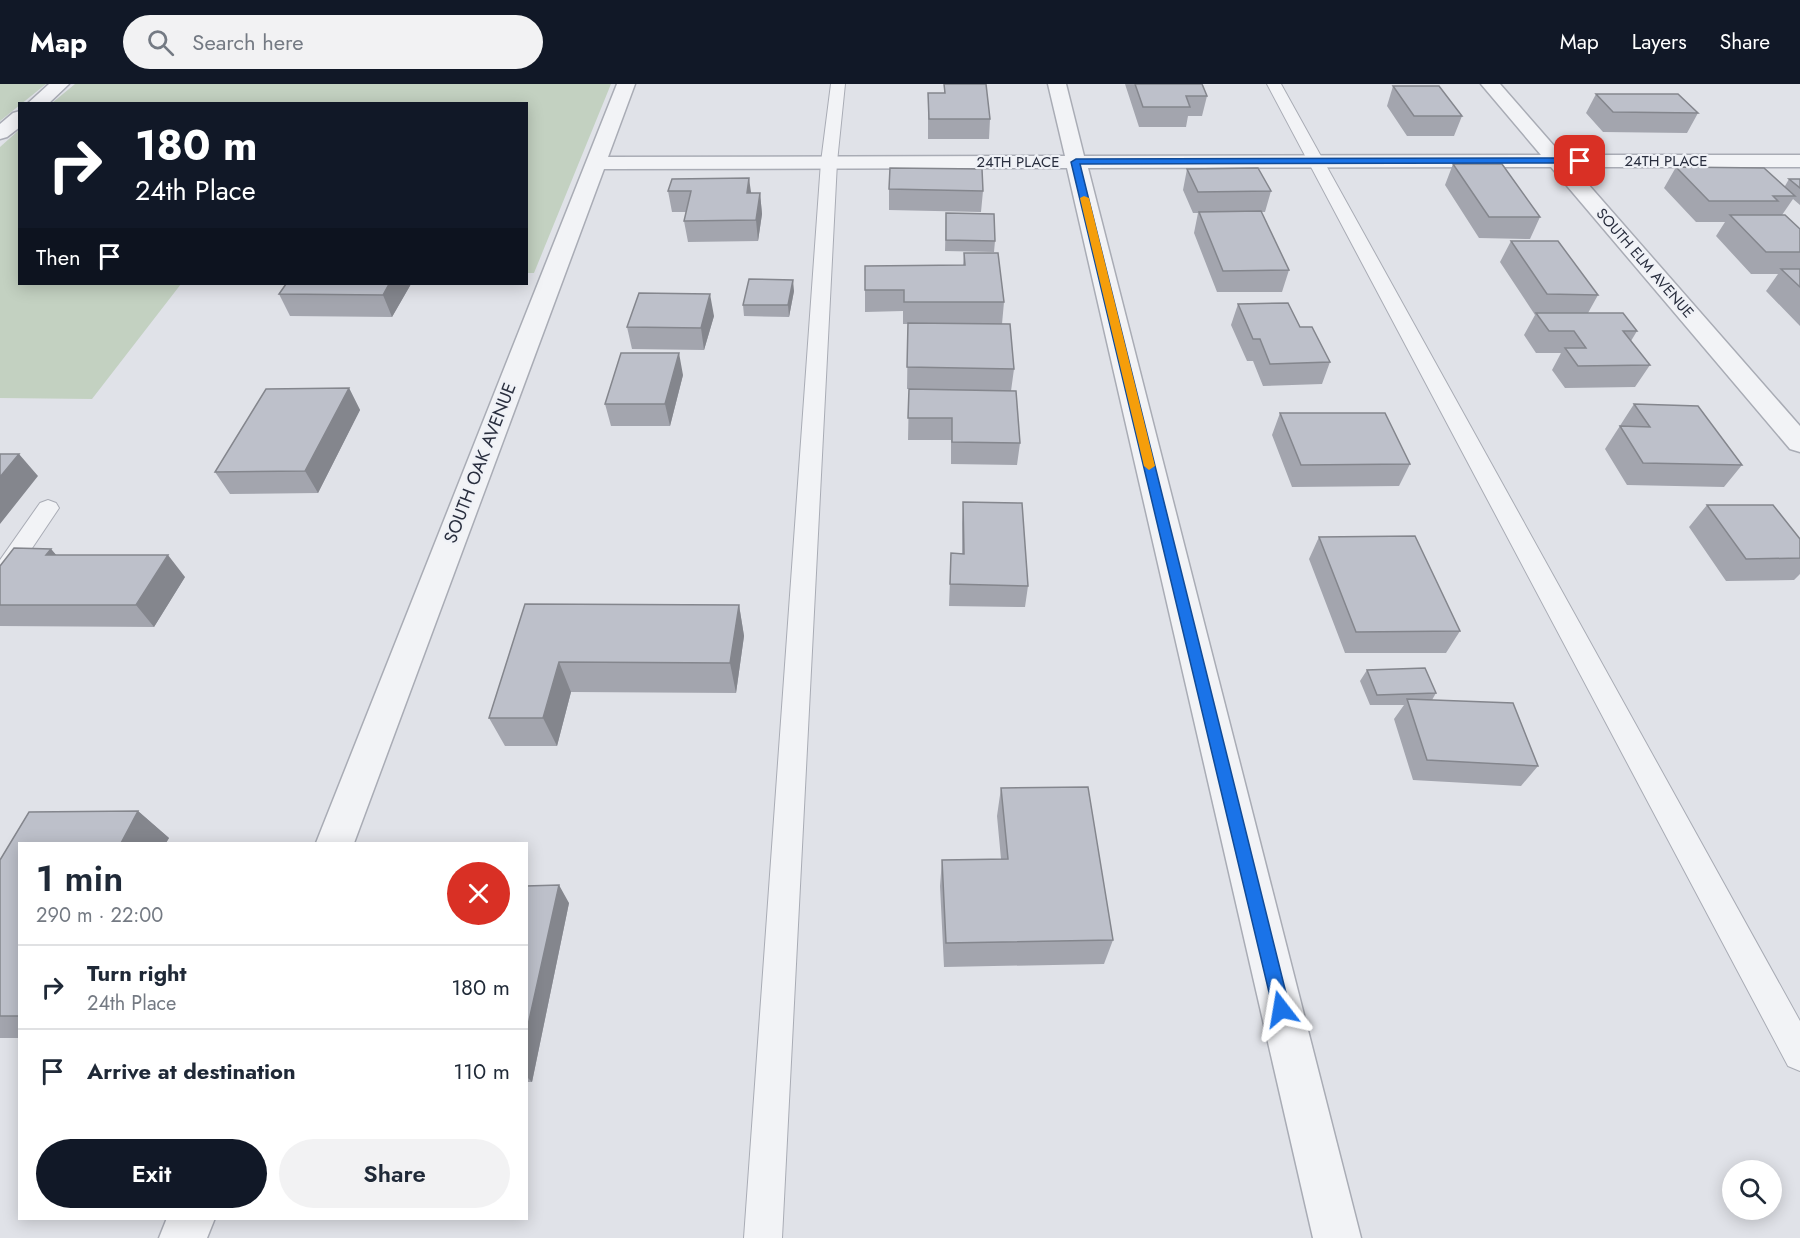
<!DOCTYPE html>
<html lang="en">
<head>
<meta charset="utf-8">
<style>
	:root { --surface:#fff; --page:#f2f2f3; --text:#1f2937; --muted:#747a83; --line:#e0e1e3; --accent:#111827 }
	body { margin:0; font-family:Jost,sans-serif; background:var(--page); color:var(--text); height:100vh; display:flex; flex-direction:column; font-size:22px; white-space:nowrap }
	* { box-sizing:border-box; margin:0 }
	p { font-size:20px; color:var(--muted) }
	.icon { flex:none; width:33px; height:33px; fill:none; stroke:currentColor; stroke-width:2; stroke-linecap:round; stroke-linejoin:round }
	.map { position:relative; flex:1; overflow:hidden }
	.panel { position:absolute; left:18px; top:758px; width:510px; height:378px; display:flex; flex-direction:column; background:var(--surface); border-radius:0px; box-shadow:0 3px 15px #0003 }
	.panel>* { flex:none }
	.hud { position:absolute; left:18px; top:18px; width:510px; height:183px; border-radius:0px; box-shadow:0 3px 15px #0003; background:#111827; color:#fff; overflow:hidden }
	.tools { position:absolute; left:1722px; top:1076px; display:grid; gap:12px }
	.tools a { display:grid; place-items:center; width:60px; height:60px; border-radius:50%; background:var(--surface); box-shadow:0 3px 15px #0003; font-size:30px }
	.pin { position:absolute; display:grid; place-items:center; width:51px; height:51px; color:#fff; margin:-26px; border-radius:12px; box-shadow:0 3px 9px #0006 }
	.me { position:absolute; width:66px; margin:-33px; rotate:346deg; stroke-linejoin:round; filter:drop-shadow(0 0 4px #0008) }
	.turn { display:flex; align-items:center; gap:21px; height:126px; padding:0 18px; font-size:27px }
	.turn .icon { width:78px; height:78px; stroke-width:2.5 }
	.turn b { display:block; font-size:42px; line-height:51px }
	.then { display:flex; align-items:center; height:57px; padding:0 18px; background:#0003; gap:12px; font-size:22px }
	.round { display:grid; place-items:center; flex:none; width:63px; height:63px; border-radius:32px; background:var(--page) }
	.headline { display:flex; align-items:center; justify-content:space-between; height:102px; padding:0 18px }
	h1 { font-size:36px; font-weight:600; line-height:45px }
	.button { display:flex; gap:12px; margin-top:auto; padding:12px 18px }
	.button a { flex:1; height:69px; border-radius:36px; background:var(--accent); color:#fff; font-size:24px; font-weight:600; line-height:69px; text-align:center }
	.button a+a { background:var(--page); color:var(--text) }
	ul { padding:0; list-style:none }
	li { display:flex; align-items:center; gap:18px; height:84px; padding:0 18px; border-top:2px solid var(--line) }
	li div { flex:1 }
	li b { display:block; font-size:22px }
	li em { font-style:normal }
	header { display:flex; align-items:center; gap:36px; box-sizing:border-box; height:84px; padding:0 30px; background:var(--accent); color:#fff }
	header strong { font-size:28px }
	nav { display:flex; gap:33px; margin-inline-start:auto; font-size:21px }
	.search { width:420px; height:54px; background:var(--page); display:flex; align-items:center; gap:15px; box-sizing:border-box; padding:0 21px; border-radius:33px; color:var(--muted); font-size:22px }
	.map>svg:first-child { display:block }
</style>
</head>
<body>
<header>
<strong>Map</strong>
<div class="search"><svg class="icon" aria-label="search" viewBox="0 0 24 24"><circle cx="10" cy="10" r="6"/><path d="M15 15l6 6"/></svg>Search here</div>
<nav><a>Map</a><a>Layers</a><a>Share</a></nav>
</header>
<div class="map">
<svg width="1800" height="1154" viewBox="0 0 1800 1154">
	<rect width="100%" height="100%" fill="#e0e2e8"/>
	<path fill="#c3d1c1" d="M0,0H46L0,37Z
		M75,0H611L534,189H527L526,20L52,19Z
		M19,46L20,200H181L92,315L0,314V63Z"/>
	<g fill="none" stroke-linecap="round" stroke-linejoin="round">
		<defs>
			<path id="service" d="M831,0H845L837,78L782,1154H744L821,78Z
				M1267,0H1281L1800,937V987L1788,982Z
				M48,416L56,419L59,424L8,500L0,503V476L40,419Z"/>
			<path id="minor" d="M617,0H635L608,73L1065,72L1048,0H1066L1084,72L1541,71L1481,0H1500L1562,71H1800V83H1573L1800,342V368L1790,365L1551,83L1088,84L1361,1154H1313L1067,84L604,85L354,759H316Z
				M167,1134H215L207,1154H159Z"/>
			<path id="tertiary" d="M49,0H69L48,20H27Z
				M20,27V43L7,53L0,55V40L13,29Z"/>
		</defs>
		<use href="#service" stroke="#a9acb5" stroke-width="2"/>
		<use href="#minor" stroke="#a9acb5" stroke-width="3"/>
		<use href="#tertiary" stroke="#a9acb5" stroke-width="3"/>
		<use href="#service" fill="#f2f3f6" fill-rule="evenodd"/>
		<use href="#minor" fill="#f2f3f6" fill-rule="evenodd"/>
		<use href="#tertiary" fill="#f2f3f6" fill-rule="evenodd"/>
	</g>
	<path fill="#a3a5ae" d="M944,0L990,35L989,55H928V9H944Z
		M1125,0H1202L1207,12L1202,32H1188L1186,43H1139Z
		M1393,2L1462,32L1454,52H1407L1387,22Z
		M1596,10L1698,29L1687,49L1603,48L1586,29Z
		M1453,80L1540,133L1530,155L1479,154L1445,101Z
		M1676,83L1785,102L1789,95H1800V121L1793,115L1782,131L1800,145V242L1766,207L1778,190H1751L1716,152L1725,138H1696L1664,104Z
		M1187,85L1271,107L1265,128H1261L1289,186L1282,208H1217L1194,149L1198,129H1193L1183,106Z
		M672,95L751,109H760L762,130L758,157L688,158L684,137L686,128H672L668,107Z
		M889,105L983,107L981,128L889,126Z
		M946,129L995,157L994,168L945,167Z
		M1511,157L1598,211L1588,229L1637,247L1631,257L1650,281L1635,303L1565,304L1552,286L1561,269H1536L1524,251L1535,231L1500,178Z
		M964,169L1004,218L1002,240L1014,285L1011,307L956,306L1020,359L1017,381L951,380V356H908L909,305H907L908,240H903V227L865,228V206L963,181Z
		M286,200H411L392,233L290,232L279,210Z
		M794,207L789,233L744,232L743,221Z
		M1238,220L1300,243L1330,278L1322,300L1263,302L1253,277H1247L1231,241Z
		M714,232L704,266L632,265L627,243Z
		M683,291L670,342H611L605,320Z
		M349,304L360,326L318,409L230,410L215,388Z
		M1634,320L1742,381L1724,403L1627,401L1605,365Z
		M1280,329L1410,380L1399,402L1292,403L1272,351Z
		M963,418L1028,502L1025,523L949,522L951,469L962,470V440Z
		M1707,421L1800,455V490L1794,496L1726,497L1689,443Z
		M1319,453L1460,547L1446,569H1345L1309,475Z
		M51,465L56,471L185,493L154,543L0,542V482Z
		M525,520L739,521L744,552L736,609L571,608L557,662H505L489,634Z
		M1367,586L1436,609L1432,616L1538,682L1521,702L1413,696L1394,635L1404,621H1370L1360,597Z
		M1001,704L1113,856L1104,880L944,883L940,802L942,776L1001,775L997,732Z
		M138,727L169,754L166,759H20V954H0V776L29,728Z
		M526,802L569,819L532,998H526Z"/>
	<path fill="#84868d" d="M749,94L752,115L747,109Z
		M760,109L762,130L758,157L756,136Z
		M793,196L794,207L789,233L788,221Z
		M389,200H411L392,233L383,211Z
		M710,210L714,232L704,266L701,244Z
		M679,269L683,291L670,342L665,320Z
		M349,304L360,326L318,409L305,387Z
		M19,370L38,392L0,440V393Z
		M51,465L70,487L46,471Z
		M168,471L185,493L154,543L136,521Z
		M739,521L744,552L736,609L730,579Z
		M559,578L571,608L557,662L543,634Z
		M138,727L169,754L166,759H121Z
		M559,801L569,819L532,998L526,992V950Z"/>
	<path fill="#bdc0ca" stroke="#84868d" stroke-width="1.5" d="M944,0H986L990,35H929L928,9H945Z
		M1135,0H1202L1207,12H1186L1190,23H1143Z
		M1393,2H1439L1462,32H1414Z
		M1596,10H1678L1698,29L1613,28Z
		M1453,80H1502L1540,133H1489Z
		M1676,83L1764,84L1795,112H1773L1778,117H1709Z
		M890,84L982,85L983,107L889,105Z
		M1258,84L1271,107L1198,108L1187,85Z
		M749,94L747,109H760L756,136L684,137L691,107H668L672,95Z
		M1789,95H1800V104Z
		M1261,127L1289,186L1223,187L1199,128Z
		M946,129L994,130L995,157L946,156Z
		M1730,131H1785L1800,145V168H1766Z
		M1511,157H1558L1598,211L1547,210Z
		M964,169H998L1004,218H904V206H865V182L965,181Z
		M1781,185H1800V203Z
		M749,195L793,196L788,221H743Z
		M286,200H389L383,211L279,210Z
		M639,209L710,210L701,244L627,243Z
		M1288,219L1300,243H1312L1330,278L1270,280L1260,255H1253L1238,220Z
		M1536,229H1623L1637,247H1623L1650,281L1578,282L1565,264H1586L1574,247H1549Z
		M908,239L1010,240L1014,285L907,283Z
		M621,269H679L665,320H605Z
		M349,304L305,387L215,388L266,305Z
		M909,305L1016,307L1020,359L952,358V334H908Z
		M1634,320L1698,322L1742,381L1643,379L1620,342L1650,343Z
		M1280,329H1385L1410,380L1301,381Z
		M0,370H19L0,393Z
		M963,418L1022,419L1028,502L950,500L951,469L964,470Z
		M1707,421H1773L1800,455V474L1746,475Z
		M1415,452L1460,547L1356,548L1319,453Z
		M14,464L51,465L46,471H168L136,521H0V482Z
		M525,520L739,521L730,579L559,578L543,634H489Z
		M1425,584L1436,609L1377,611L1367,586Z
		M1407,615L1513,619L1538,682L1427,676Z
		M1088,703L1113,856L946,859L942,776L1008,775L1001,704Z
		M138,727L121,759H20V932H0V776L29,728Z
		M559,801L526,950V802Z"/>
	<path fill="#1a73e8" stroke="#114b97" stroke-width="1.5" d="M1580,74L1585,77L1583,79L1080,80L1290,925L1287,931L1281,934L1275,931L1273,925L1071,78L1076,75Z"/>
	<path fill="#f59e0b" d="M1084,112L1089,114L1155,382L1149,386L1144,382L1080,114Z"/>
	<g text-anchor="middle" stroke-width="4.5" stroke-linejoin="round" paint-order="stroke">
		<g font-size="15" fill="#292e3e" stroke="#eff1f6">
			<text x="1666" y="82">24TH PLACE</text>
			<text x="1018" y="83">24TH PLACE</text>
			<text transform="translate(1645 179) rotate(49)" y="5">SOUTH ELM AVENUE</text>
		</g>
		<g font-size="18" fill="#292e3e" stroke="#eff1f6">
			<text transform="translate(480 379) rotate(-69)" y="6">SOUTH OAK AVENUE</text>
		</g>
	</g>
</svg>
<div class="tools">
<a><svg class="icon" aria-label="search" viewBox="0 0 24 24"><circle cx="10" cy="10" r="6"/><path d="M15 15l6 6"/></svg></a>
</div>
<div class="pin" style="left:1580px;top:77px;background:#d93025"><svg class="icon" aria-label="arrive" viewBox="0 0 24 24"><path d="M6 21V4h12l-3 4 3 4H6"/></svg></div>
<svg class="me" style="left:1281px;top:925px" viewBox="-20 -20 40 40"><path d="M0-17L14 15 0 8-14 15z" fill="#1a73e8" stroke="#fff" stroke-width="4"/></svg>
<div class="hud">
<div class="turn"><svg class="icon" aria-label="right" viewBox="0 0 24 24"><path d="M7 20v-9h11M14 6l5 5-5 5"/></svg><div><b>180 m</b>24th Place</div></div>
<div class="then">Then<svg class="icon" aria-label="arrive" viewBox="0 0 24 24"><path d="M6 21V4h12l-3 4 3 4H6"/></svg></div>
</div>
<section class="panel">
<div class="headline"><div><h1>1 min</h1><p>290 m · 22:00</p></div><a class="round" style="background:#d93025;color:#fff"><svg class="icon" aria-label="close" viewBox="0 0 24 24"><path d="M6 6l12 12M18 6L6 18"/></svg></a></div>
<ul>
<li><svg class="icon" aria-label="right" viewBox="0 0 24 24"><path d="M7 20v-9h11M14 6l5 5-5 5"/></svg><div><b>Turn right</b><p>24th Place</p></div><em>180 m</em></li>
<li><svg class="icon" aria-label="arrive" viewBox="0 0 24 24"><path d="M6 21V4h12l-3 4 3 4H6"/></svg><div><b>Arrive at destination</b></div><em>110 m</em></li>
</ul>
<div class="button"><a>Exit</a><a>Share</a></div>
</section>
</div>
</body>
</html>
